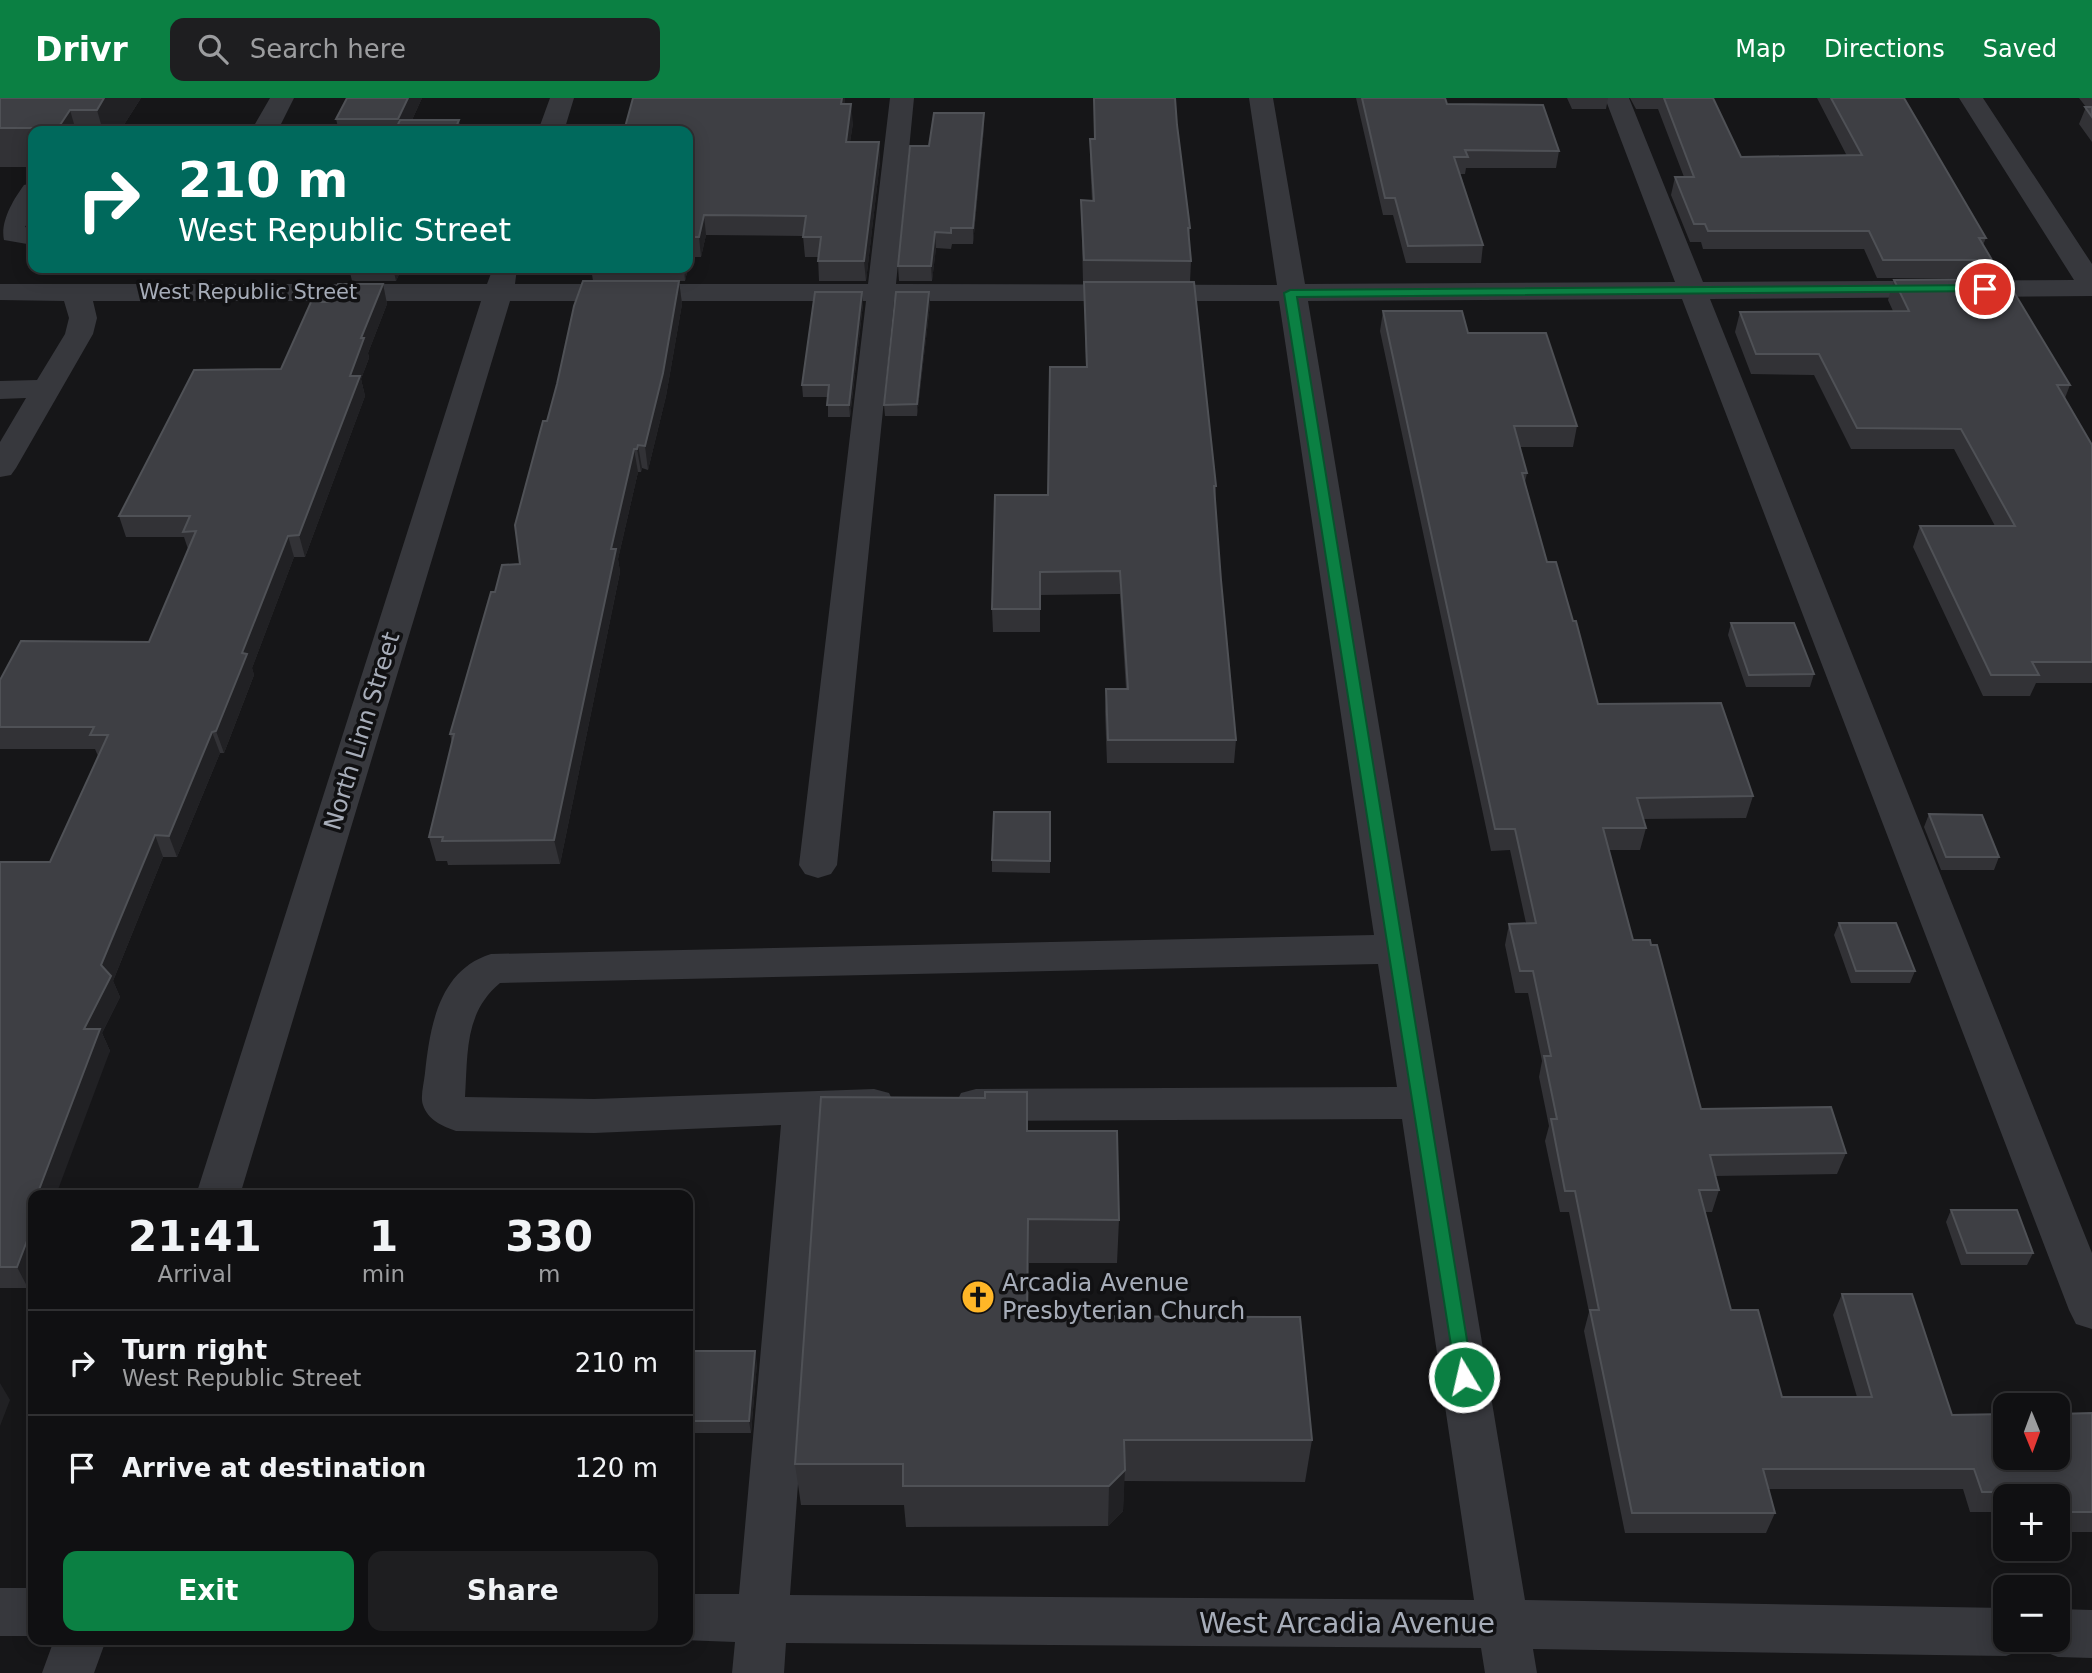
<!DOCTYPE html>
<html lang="en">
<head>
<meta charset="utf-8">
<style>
	:root { --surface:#101012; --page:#1e1e20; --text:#f1f3f6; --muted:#9c9d9f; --line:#303032; --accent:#0b8043 }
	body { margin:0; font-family:"DejaVu Sans",sans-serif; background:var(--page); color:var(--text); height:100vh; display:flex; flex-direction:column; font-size:26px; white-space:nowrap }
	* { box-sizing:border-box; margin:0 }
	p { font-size:23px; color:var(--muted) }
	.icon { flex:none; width:38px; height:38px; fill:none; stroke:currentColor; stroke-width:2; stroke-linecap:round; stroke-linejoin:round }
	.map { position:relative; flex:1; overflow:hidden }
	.drawer { position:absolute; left:28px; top:1092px; width:665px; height:455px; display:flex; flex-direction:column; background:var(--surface); border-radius:14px; box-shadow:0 4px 18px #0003,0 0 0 2px var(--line) }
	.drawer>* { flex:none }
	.top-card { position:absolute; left:28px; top:28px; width:665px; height:147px; border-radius:14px; box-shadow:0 4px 18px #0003,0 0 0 2px var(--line); background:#00695c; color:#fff; overflow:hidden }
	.needle { width:46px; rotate:179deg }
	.tools { position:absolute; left:1993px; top:1295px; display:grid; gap:14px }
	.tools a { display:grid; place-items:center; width:77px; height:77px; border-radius:14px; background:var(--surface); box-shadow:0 4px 18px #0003,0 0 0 2px var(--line); font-size:35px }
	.pin { position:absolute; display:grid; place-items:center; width:60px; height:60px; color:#fff; margin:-30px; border:4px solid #fff; border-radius:50%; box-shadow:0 2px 7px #0007 }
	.me { position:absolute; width:77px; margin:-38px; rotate:351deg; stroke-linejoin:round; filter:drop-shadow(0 0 5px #0008) }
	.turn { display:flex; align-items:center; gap:24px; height:147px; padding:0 35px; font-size:32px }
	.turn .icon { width:91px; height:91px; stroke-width:2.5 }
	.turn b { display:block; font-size:49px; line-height:60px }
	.eta { display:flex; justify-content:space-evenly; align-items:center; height:119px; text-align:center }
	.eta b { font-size:42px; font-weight:800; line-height:49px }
	.button { display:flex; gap:14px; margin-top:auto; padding:14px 35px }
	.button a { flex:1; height:80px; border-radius:14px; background:var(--accent); color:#fff; font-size:28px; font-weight:800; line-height:80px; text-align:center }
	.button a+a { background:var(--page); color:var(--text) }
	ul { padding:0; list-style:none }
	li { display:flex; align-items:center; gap:21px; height:105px; padding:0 35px; border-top:2px solid var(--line) }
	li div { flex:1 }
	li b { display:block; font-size:26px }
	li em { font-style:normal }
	header { display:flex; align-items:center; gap:42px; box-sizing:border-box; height:98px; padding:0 35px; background:var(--accent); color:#fff }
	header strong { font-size:33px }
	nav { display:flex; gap:38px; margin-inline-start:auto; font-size:24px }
	.search { width:490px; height:63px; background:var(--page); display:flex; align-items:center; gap:18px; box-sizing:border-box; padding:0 24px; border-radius:14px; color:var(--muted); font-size:26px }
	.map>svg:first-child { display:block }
</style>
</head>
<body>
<header>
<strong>Drivr</strong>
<div class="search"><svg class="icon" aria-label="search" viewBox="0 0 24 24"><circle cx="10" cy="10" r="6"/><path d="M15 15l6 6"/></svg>Search here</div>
<nav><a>Map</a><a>Directions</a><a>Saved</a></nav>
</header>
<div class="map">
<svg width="2092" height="1575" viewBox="0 0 2092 1575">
	<rect width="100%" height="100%" fill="#161618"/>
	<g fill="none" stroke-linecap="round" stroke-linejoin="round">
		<path fill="#37383d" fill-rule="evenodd" d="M270,0H294L281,26V33H255V26Z
			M550,0H574L564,33H538Z
			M890,0H914L896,186L1277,187L1249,0H1273L1305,186L1675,184L1605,0H1629L1703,184L2074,182L1959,0H1983L2092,166V198L1710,201L2092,1155V1231L2076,1226L2069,1212L1682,201L1308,203L1525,1502L2006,1510V1542H2028L2024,1551L2006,1558L1533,1551L1537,1575H1485L1481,1550L786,1545L784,1575H732L735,1544L682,1542H688V1496H739L781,1027L594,1035L456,1033C442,1028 428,1022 423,1007C420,999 424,985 425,975C430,928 439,872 491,856L1374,837L1279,203H894L837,767L831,776L818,780L805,776L799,767L866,203H510L240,1097H196L481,203H93L97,220L93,236L16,370L11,377L0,379V344L26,300L0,301V283L37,282L65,236L69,220L64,203L0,202V186H487L493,170H517L515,186H868ZM1378,866L1397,989L976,991L961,995L955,1007L961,1019L976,1023L1402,1021L1474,1502L790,1497L824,1025L874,1023L889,1019L895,1007L889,995L874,991L594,1001L465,999C468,956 464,915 500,885Z
			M33,85V115L25,129L33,131V147L4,142C0,124 13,102 24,87Z
			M0,1490H33V1538H0Z
			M2058,1511L2092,1512V1560L2058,1559L2040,1552L2035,1542H2058Z
			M54,1542H106L94,1575H42Z"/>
	</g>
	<path fill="#323236" d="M0,0H141L120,33H33V69H0Z
		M347,0H422L412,22H459L460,29L474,33H339L336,21Z
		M1094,0H1175L1177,27L1190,130L1189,144L1191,163L1190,184L1216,388L1215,406L1221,482L1236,642L1234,665H1107L1105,614L1106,591H1126L1120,496L1040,497V534H993L992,511L1048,397L1086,269L1084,184H1123H1083L1081,102L1092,103L1090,62V41H1094Z
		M1356,0H1445L1447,6L1559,53L1556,70H1466L1465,76H1460L1483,147L1481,165H1406L1393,117H1383Z
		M1567,0H1608L1606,11H1572Z
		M1630,0H1713L1741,59L1847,58L1817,0H1904L1986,140L1983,147L1992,162L1986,180H1877L1864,151H1703L1701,144H1690L1671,97L1675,79H1684L1658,11H1636Z
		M2079,0H2092V44L2079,26L2086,9Z
		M845,6L853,25L850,44H879L880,63L866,183H819L818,159H805L803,138L706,137L701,159H690L688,170V33Z
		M984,30L973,146H952L951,151L936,150L932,183H899L898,168L929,48Z
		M349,170H402L396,183H352Z
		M591,170H688L685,183H679L682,206L666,298L648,372L642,370L641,374H638L618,461L620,474L560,766L448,767L447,763H436L429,739L452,645L450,636L495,494L520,466L547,323L593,183Z
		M1894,182L2070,287L2065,300L2092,347V585H2036L2030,598H1983L1913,449L1920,428H1995L1954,351H1851L1814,277L1751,276L1735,234L1740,214L1893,213L1888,202Z
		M383,186L387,206L368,255L369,260L361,281L365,298L305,459H294L252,570L254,577L224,655H220L177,759H163L113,883L120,899L102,935L110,953L33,1097L28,1190H0V764H50L98,658L95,651H0V582L149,544L188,451L184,439H126L119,418L281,271L330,204Z
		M929,194L930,206L917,318H885L884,307Z
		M863,206L850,319H828V299H803L802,287Z
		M1383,213L1468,235L1577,328L1573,349H1520L1527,375L1525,384L1547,464L1573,523L1598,606L1753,698L1746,720L1643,721L1646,730L1640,752H1609L1633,842L1701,1011L1846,1055L1837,1076L1715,1078L1719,1092L1712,1114H1705L1731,1212L1782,1299H1857L1833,1217L1842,1196L1952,1317L2092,1315V1434H2058V1398H2006V1414H1970L1963,1391H1769L1775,1415L1766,1435H1625L1584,1233L1589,1214L1569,1114H1560L1545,1043L1549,1028L1539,979L1542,963L1528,895H1515L1505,847L1509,826L1526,825L1510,752L1491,753L1380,233Z
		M1731,525L1814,576L1810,589H1746L1728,537Z
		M1050,714V775L992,774V762Z
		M1929,716L1999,759L1994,772H1941L1924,729Z
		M1839,825L1915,873L1910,885H1851L1834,837Z
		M1027,1033L1119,1122L1117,1165H1029L1028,1218L1312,1342L1305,1384L1124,1383L1123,1413L1108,1428L906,1429L904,1407H801L795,1366Z
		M1951,1112L2033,1155L2027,1167H1961L1946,1124Z
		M688,1253L757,1265L751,1335H688Z"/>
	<path fill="#212124" d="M104,0H141L120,33H103L97,12Z
		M408,0H422L407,33H401L398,21Z
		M842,0H845V5L842,25L841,6Z
		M851,6L853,25L847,63L846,44Z
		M70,12L76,33H59L58,30Z
		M984,15V30L973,146V130Z
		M879,44L880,63L866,183L864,163Z
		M704,117L706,137L701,159L699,139Z
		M935,134L936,150L932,183L931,168Z
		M688,145L690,159L688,170Z
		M393,170H402L396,183Z
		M684,170H688L685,183Z
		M679,183L682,206L666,298L648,372L645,348Z
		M383,186L387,206L368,255L369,260L361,281L365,298L305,459L299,437L350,278L361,240Z
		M862,194L863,206L850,319L849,307Z
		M929,194L930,206L917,318V306Z
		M638,347L642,370L641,374L637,351Z
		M634,351L638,374L618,461L620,474L560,766L554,742L611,451Z
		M288,438L294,459L252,570L254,577L224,655L216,633L242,555Z
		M212,634L220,655L177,759L169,738Z
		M155,737L163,759L113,883L120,899L102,935L110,953L56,1097H37L101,867Z
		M1028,1121L1029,1165L1027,1261V1218Z
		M33,1127V1177L28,1190L17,1169Z
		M755,1253L757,1265L751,1335L749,1323Z
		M0,1285L10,1302L0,1328Z
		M1125,1372L1123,1413L1108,1428L1109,1388Z"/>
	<path fill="#3e3f44" stroke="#4f5156" stroke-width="2" d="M0,0H104L97,12H70L58,30H0Z
		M347,0H408L398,21H336Z
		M633,0H842L841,6H851L846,44H879L864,163H818L821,139H803L806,118L704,117L699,139H688V33H624Z
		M1094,0H1175L1177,27L1190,130H1188L1191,163L1084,162L1081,102L1094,103L1090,41H1095Z
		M1362,0H1445L1447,6L1543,7L1559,53L1465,52L1468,59H1454L1483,147L1408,148L1395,100H1385Z
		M1664,0H1713L1741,59L1862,57L1831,0H1904L1986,140H1979L1992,162H1883L1869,133H1708L1705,126H1694L1675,79H1694Z
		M2085,9H2092V19Z
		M934,15H984L973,130H951V135L935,134L931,168H898L910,48H929Z
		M400,22H459L456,29H473L471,33H395Z
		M2006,181L2070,287H2057L2092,347V564H2032L2039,577H1991L1920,428H2015L1961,331L1857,330L1819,256H1756L1740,214L1909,213L1894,182Z
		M583,183H679L663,275L645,348L638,347L637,351H634L611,451H616L554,742L442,743L443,739H429L454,636H450L491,494H495L502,467L520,466L515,427L543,323H547L557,286L574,208Z
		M1084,184H1194L1216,388H1214L1221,482L1236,642H1108L1106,591H1128L1120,473L1040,474V511H992L995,397H1048L1050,269H1087Z
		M338,186H383L361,240H364L350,278H360L299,437L288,438L242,555L247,556L216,633L212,634L169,738L155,737L101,867L111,878L84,931H100L37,1097H33V1108L30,1117H33V1127L17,1169H0V764H50L108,637H90L94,629H0V582L21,543L149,544L196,433L183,434L190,418H119L194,272L281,271L311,204H330Z
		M815,194H862L849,307H827L829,287H802Z
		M896,194H929L917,306L884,307Z
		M1383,213H1462L1468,235H1546L1577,328H1514L1527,375H1522L1547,464H1556L1573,523H1576L1598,606L1721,605L1753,698L1637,700L1646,730H1603L1633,842H1650L1651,847H1657L1701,1011L1831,1009L1846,1055L1710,1057L1719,1092H1699L1731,1212H1758L1782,1299H1872L1842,1196H1912L1952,1317L2006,1316V1360H2058V1316L2092,1315V1414H2058V1398H2037L2036,1394H1982L1974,1371H1763L1775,1415H1632L1590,1212H1599L1575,1093H1565L1551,1021H1557L1544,958H1551L1533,873H1520L1509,826L1536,825L1515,731H1495Z
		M1731,525H1794L1814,576L1749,577Z
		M994,714H1050V763L992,762Z
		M1929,716L1982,717L1999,759H1946Z
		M1839,825H1896L1915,873H1856Z
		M985,994H1027V1033H1117L1119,1122L1028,1121L1027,1218L1300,1219L1312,1342H1124L1125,1372L1109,1388H903V1366H795L821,999L985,1000Z
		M1951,1112H2017L2033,1155H1967Z
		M688,1253H755L749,1323H688Z"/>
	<path fill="#0b8043" stroke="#07532c" stroke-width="2" d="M1985,187L1989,188V193L1297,199L1473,1279L1471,1285L1464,1288L1457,1285L1284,195L1290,192Z"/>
	<defs>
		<symbol id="church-disc" viewBox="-11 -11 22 22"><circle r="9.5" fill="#ffb627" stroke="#111113"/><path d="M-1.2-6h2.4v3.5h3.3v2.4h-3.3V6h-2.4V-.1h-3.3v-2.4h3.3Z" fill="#111"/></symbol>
	</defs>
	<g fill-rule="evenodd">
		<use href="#church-disc" x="959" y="1180" width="38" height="38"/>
	</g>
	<g text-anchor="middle" stroke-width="7" stroke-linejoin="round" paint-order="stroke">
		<g font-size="21" fill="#a7adb9" stroke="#111113">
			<text x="248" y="201">West Republic Street</text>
		</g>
		<g font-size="24" fill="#a7adb9" stroke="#111113">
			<text transform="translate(362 633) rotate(-73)" y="8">North Linn Street</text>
		</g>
		<g font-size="24" fill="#a7adb9" stroke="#111113" text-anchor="start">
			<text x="1002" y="1193">Arcadia Avenue<tspan x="1002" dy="28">Presbyterian Church</tspan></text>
		</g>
		<g font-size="28" fill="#a7adb9" stroke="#111113">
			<text x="1347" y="1535">West Arcadia Avenue</text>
		</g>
	</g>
</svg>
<div class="tools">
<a><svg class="needle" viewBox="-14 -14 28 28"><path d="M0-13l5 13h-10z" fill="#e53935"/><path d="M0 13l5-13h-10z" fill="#9c9d9f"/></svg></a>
<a>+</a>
<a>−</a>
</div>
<div class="pin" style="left:1985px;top:191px;background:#d93025"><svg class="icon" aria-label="arrive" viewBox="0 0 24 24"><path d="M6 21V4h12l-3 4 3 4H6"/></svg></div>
<svg class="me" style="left:1464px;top:1279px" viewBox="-20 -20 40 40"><circle r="17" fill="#0b8043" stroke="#fff" stroke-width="3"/><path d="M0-11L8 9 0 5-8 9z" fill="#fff"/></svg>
<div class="top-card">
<div class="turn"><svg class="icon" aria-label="right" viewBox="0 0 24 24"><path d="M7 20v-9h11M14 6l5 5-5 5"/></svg><div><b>210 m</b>West Republic Street</div></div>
</div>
<section class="drawer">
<div class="eta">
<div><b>21:41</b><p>Arrival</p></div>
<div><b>1</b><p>min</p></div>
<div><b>330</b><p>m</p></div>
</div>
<ul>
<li><svg class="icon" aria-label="right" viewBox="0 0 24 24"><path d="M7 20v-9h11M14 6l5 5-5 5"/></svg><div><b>Turn right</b><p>West Republic Street</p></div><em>210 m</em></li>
<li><svg class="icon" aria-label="arrive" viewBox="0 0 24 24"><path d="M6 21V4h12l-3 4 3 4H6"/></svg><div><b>Arrive at destination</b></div><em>120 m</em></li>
</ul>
<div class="button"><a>Exit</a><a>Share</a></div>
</section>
</div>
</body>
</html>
